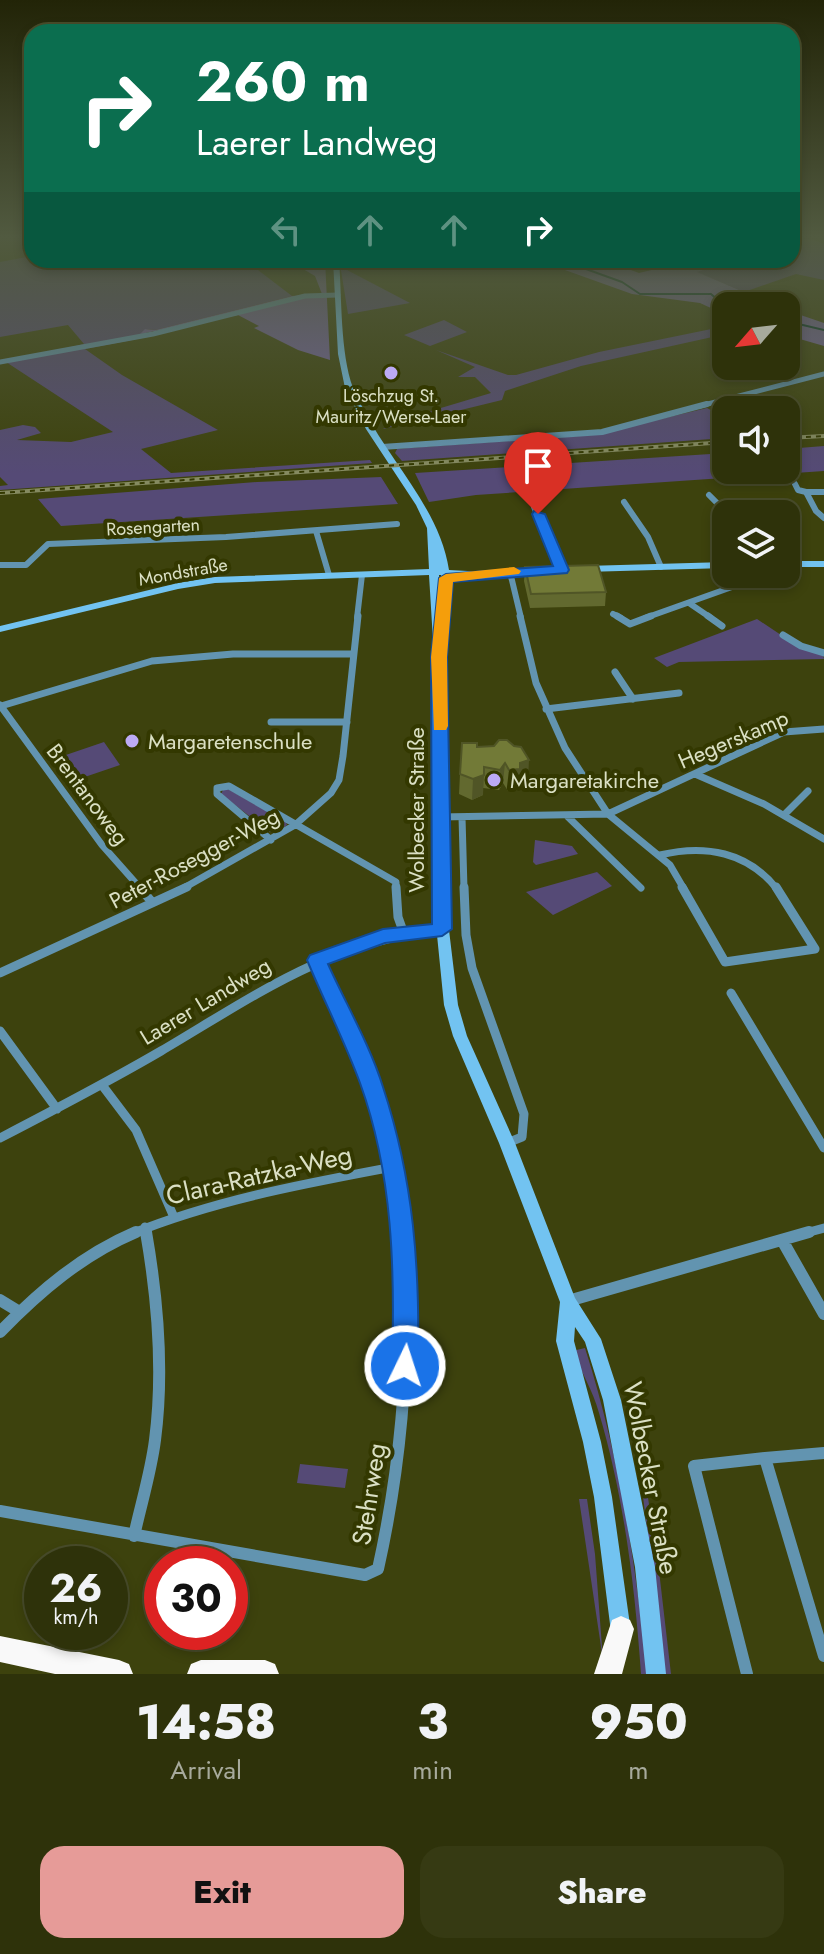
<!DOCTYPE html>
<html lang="en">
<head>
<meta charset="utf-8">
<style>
	:root { --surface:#2e320a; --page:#363a13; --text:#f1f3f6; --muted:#a7aa9c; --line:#494d2b; --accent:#e69b98 }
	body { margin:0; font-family:Jost,sans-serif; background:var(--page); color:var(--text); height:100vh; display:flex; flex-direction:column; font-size:30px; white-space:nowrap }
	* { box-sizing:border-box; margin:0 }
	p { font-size:26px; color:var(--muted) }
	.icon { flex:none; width:44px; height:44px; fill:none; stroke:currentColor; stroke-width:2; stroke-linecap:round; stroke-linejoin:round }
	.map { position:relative; height:1674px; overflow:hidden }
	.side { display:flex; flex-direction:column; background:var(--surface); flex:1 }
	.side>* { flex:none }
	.guide { position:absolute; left:24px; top:24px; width:776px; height:244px; border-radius:24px; box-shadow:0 4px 12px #0003,0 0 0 2px var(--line); background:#0b6e4f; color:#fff; overflow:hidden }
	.needle { width:52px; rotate:242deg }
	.buttons { position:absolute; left:712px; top:292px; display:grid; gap:16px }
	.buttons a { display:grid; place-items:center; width:88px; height:88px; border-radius:16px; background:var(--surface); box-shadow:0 4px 12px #0003,0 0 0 2px var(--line); font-size:40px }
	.speed { position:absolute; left:24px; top:1546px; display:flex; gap:16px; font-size:40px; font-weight:700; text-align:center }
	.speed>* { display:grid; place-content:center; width:104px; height:104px; border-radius:50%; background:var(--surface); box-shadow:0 4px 12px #0003,0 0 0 2px var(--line); line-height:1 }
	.speed small { font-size:20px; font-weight:400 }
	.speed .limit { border:12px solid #d22; background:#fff; color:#111 }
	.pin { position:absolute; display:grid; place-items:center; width:68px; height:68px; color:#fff; margin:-82px -34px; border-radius:50% 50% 50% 0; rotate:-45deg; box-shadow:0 0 8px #0007 }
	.pin .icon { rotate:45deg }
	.me { position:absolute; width:88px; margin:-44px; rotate:4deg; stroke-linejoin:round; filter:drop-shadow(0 0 6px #0008) }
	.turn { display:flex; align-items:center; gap:28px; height:168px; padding:0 40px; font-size:36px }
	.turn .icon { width:104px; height:104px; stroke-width:2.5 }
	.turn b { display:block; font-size:56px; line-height:68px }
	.lanes { display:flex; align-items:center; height:76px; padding:0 40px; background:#0003; justify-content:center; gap:40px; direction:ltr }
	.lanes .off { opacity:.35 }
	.eta { display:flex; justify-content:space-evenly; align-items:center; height:136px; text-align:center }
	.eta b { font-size:48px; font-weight:800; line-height:56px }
	.primary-button { display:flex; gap:16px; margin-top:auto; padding:16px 40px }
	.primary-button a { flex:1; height:92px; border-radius:24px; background:var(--accent); color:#111; font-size:32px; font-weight:800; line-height:92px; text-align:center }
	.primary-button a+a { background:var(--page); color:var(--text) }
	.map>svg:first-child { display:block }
</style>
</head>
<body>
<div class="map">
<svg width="824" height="1674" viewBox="0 0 824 1674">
	<rect width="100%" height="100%" fill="#3d420d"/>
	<path fill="#554a76" d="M792,239H812L824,244V280L796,274L744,292L696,272L724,262L715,260H792Z
		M32,256V260H245L292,296L155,330L145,329L148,337L85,349L122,375L218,430L141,449L171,473L370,460L372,463L0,490V486L8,485L0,477V430L23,425L35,427L41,433L17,440L71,442L113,432L6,362L84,344L68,325L0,337V262Z
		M349,260L347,270L410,303L348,314L340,264Z
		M444,320L467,332L430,346L404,335Z
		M726,326V334L581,366L505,391L502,400L383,429L394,422L491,393L475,377H458L475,367L436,350L508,375H516L599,352Z
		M707,408L726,418V438L402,461L395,453L397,449L408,448L593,435Z
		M824,446V471L476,495L429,502L415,473L726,453V470H786V449Z
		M381,477L398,504L61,526L38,499L257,482Z
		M757,619L799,647L823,655L824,659L679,662L667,667L654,658Z
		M104,742L120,765L73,781L57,758Z
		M228,789L286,822L287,825L277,832H270L221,794L223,790Z
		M535,840L572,846L578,854L536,865L533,862Z
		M597,872L612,886L553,915L526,892Z
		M585,1348C619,1455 636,1563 647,1674H641C635,1587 624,1497 599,1413C593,1391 581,1371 572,1351Z
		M636,1440H639L658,1562L671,1674H665Z
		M300,1464L348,1469L345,1488L297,1483Z
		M579,1499H587L595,1554L603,1660Z"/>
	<path fill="#71629d" d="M288,260H305L313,267L314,260H325L330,360L298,350L254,328L259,326L238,315L140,334L145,329L155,330L292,296L322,294L315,276Z
		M537,260H603L639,273L694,260L727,262L697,272L777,306H726V315L700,303L632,294Z
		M786,310L824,323V346L786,335Z"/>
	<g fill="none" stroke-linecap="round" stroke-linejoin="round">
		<path stroke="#00352a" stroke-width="2" d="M299,260L307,267
			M561,260L622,282L640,294H711L719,301L740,306
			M786,321L824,330"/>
		<path stroke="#6294b0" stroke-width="5" d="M0,362L153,334L305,296L338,295
			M700,406L824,374"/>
		<path stroke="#6294b0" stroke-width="6" d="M382,447L602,432L707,404
			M795,484L798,490L806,492
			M824,492H806L816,511L824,518
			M709,495L728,514
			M624,502L648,537L661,567
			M534,507L562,570
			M316,531L329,575
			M0,565H26L48,544L226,537L397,524
			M510,572L521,618
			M689,603L711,618
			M613,614L621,618
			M357,618L362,575
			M645,618L746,582L733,574"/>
		<path stroke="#6294b0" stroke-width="7" d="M520,616L536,683L565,748L608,814L670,865L684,889
			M617,616L630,624L651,616
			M708,616L722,626
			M783,635L801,646L824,653
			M615,672L633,699
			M0,705L102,845L141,889
			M1,706L152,661L233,654H353
			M546,709L679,693
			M271,722H347
			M695,774L764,804L824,839
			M784,815L808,791
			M567,816L641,888
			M440,817L608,814L784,732L824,729
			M462,817L464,889
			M271,840L217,794V788L229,786L396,882V889
			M660,855C705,844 748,852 777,889
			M182,889L295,825L331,793L339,780L343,756L358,616"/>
		<path stroke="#6294b0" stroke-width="9" d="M139,887L152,902
			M396,887L398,917L403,931
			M464,887L466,935L472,968L524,1114L522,1137L507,1143
			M682,887L725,962L815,949L776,887
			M317,960C358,1054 394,1130 404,1234
			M0,973L187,887
			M731,993L824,1148
			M0,1031L57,1109
			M102,1085L136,1130L173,1215
			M0,1138C54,1110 108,1082 161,1051C256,995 328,942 442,929
			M145,1227L146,1234
			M131,1234C215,1200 303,1184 393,1167
			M802,1234L824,1228"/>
		<path stroke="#6294b0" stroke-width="12" d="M782,1240L824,1314
			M0,1300L18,1311
			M568,1301L809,1232
			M0,1332C40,1291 82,1255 136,1232
			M824,1453L765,1458L824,1656
			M0,1511L365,1575L378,1569C403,1457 411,1347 404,1232
			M134,1536C141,1504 151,1472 155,1440C164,1371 158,1301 146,1232
			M747,1674L694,1466L765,1458"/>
		<path fill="#72c3f1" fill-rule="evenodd" d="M333,260H339C342,298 340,352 353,388C355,395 360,402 364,410C391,463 440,510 449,570L486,572L539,568L544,571L539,574L478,578L450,576L448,626L442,629L446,905L458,1005L467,1036L515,1143L575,1298L601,1339L621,1400L655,1567L666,1674H646L635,1567L603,1400L585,1342L575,1327L574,1341L601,1442L612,1497L631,1632L628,1639L621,1642L614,1639L611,1632L594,1497L583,1442L556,1341L560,1302L499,1143L453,1036L444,1005L434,905V657L429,575L215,583L178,589L0,632V626L178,583L215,577L429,569L427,528L416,505L366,429L345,388L338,354ZM439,575H441V578L440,596Z
			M786,561H824V567H786Z
			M726,562V568L585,572L580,569L585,566Z"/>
		<path fill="#f9f9f9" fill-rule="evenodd" d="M621,1616L630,1620L634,1629L622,1674H594L612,1620Z
			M0,1636L119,1660L129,1664L133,1674H55L0,1662Z
			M201,1660H265L275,1664L279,1674H187L191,1664Z"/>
		<defs>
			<path id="rail" d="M786,438L824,436
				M0,493L726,442"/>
		</defs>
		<use href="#rail" stroke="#858a60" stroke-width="4"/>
		<use href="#rail" stroke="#333800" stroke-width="2" stroke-dasharray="5" stroke-linecap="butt"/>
	</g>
	<path fill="#62692f" d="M525,567L606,592L605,606L530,608L524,581Z
		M494,746L528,781L519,784L518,789L508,791L503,783L499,790L483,788V795L472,800L459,794L460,774L477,747Z"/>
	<path fill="#505526" d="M529,760L528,781L519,784L518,789L508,791L509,770L520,763Z
		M505,763L503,783L499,790L500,770Z
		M484,775L483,795L472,800L473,779Z"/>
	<path fill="#727a37" stroke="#505526" stroke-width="2" d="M598,565L606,592L531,594L525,567Z
		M499,740H507L514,746L521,747L529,760L520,763V769L509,770L505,763L500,770L484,767V775L473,779L460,774L462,743H477V747L494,746Z"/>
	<linearGradient id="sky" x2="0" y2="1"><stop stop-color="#222407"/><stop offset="0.5" stop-color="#515a40"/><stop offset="1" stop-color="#515a40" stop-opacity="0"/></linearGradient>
	<rect width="824" height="474" fill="url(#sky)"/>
	<path fill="#1a73e8" stroke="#114b97" stroke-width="2" d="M534,511L545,514L569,570L567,573L453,582L447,657L452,929L442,936L385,943L328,964C346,1004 370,1045 383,1087C414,1181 420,1268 418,1366L414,1375L405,1378L396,1375L392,1366C395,1271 393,1174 360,1083C345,1042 324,1001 307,960L310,955L383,929L432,924L431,657L439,578L446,574L553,566L532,514Z"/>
	<path fill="#f59e0b" d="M514,567L521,571L519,574L453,582L447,657L448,726L446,730H434L431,657L439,578L446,574Z"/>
	<g fill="#bcaaf5" stroke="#333800" stroke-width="3">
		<circle cx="391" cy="373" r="8"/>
		<circle cx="132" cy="741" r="8"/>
		<circle cx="494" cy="780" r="8"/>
	</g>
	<g text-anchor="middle" stroke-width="8" stroke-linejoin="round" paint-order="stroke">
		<g font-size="18" fill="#dbe0c4" stroke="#333800">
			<text x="391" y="402">Löschzug St.<tspan x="391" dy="21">Mauritz/Werse-Laer</tspan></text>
		</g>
		<g font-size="18" fill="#dbe0c4" stroke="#333800">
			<text transform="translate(153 527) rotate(-3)" y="6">Rosengarten</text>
			<text transform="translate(183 572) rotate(-10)" y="6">Mondstraße</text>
		</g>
		<g font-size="22" fill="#dbe0c4" stroke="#333800">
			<text transform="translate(733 739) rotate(-23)" y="8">Hegerskamp</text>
			<text transform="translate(88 794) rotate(53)" y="8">Brentanoweg</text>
			<text transform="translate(416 810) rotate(-90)" y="8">Wolbecker Straße</text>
			<text transform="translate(194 858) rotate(-28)" y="8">Peter-Rosegger-Weg</text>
			<text transform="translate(205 1001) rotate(-31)" y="8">Laerer Landweg</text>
		</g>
		<g font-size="22" fill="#dbe0c4" stroke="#333800" text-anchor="start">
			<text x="148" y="749">Margaretenschule</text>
			<text x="510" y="788">Margaretakirche</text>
		</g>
		<g font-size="26" fill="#dbe0c4" stroke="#333800">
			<text transform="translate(259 1175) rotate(-13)" y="9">Clara-Ratzka-Weg</text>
			<text transform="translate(651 1478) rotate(79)" y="9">Wolbecker Straße</text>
			<text transform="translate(369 1494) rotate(-81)" y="9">Stehrweg</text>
		</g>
	</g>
</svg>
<div class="buttons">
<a><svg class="needle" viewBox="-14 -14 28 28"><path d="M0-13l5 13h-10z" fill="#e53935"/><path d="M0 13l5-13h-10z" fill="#a7aa9c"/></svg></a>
<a><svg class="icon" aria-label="sound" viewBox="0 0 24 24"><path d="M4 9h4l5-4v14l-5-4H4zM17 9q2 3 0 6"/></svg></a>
<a><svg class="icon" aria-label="layers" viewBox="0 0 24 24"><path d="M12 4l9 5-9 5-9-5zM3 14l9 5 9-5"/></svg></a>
</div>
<div class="speed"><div>26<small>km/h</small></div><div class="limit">30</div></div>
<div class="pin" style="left:538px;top:514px;background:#d93025"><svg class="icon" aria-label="arrive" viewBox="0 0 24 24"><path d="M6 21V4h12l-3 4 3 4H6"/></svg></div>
<svg class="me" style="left:405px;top:1366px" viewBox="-20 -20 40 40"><circle r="17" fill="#1a73e8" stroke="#fff" stroke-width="3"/><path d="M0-11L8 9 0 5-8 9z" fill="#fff"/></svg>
<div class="guide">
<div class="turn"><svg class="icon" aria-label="right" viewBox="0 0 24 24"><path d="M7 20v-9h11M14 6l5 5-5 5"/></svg><div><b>260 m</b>Laerer Landweg</div></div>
<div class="lanes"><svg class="icon off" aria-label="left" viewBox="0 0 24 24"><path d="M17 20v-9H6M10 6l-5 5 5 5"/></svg><svg class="icon off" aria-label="ahead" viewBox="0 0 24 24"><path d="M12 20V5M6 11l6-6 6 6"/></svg><svg class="icon off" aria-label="ahead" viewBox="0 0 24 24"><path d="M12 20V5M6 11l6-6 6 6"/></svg><svg class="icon" aria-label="right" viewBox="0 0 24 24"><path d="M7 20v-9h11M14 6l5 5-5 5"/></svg></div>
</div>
</div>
<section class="side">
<div class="eta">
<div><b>14:58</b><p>Arrival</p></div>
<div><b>3</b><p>min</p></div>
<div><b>950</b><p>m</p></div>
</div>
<div class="primary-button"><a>Exit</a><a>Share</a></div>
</section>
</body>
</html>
